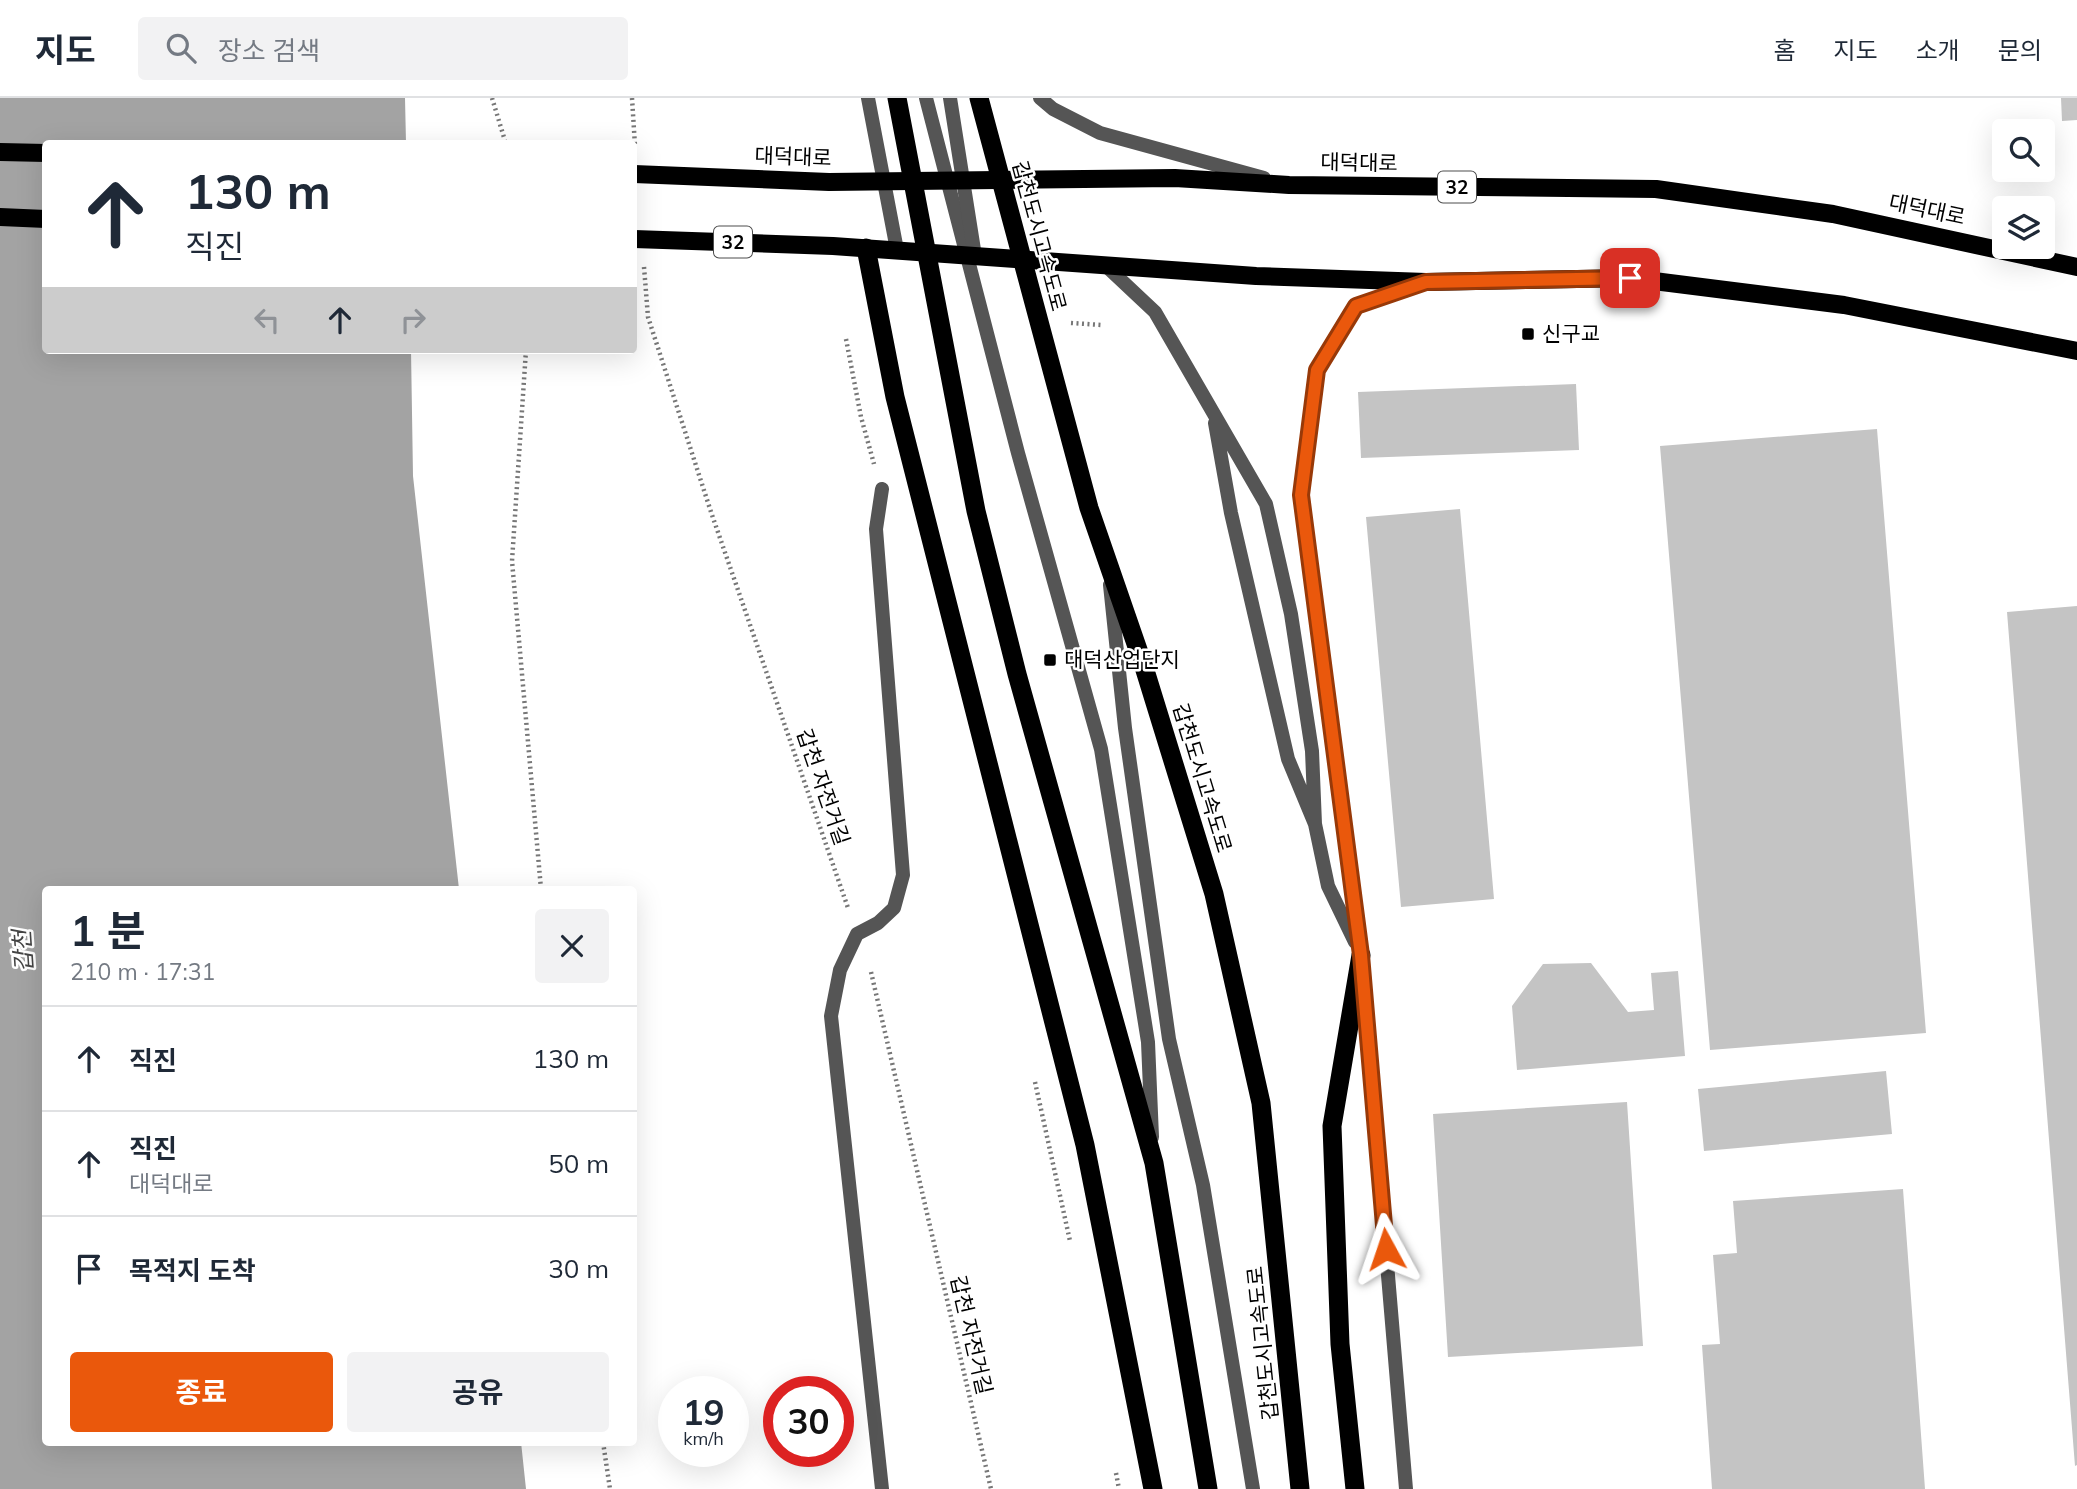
<!DOCTYPE html>
<html lang="ko">
<head>
<meta charset="utf-8">
<style>
	:root { --surface:#fff; --page:#f2f2f3; --text:#1f2937; --muted:#747a83; --line:#e0e1e3; --accent:#ea580c }
	body { margin:0; font-family:Mulish,"Noto Sans KR",sans-serif; background:var(--page); color:var(--text); height:100vh; display:flex; flex-direction:column; font-size:26px; white-space:nowrap }
	* { box-sizing:border-box; margin:0 }
	p { font-size:23px; color:var(--muted) }
	.icon { flex:none; width:38px; height:38px; fill:none; stroke:currentColor; stroke-width:2; stroke-linecap:round; stroke-linejoin:round }
	.map { position:relative; flex:1; overflow:hidden }
	.details { position:absolute; left:42px; top:788px; width:595px; height:560px; display:flex; flex-direction:column; background:var(--surface); border-radius:7px; box-shadow:0 7px 28px #0002 }
	.details>* { flex:none }
	.banner { position:absolute; left:42px; top:42px; width:595px; height:214px; border-radius:7px; box-shadow:0 7px 28px #0002; background:#fff; color:var(--text); overflow:hidden }
	.controls { position:absolute; left:1992px; top:21px; display:grid; gap:14px }
	.controls a { display:grid; place-items:center; width:63px; height:63px; border-radius:7px; background:var(--surface); box-shadow:0 7px 28px #0002; font-size:35px }
	.speed { position:absolute; left:658px; top:1278px; display:flex; gap:14px; font-size:35px; font-weight:700; text-align:center }
	.speed>* { display:grid; place-content:center; width:91px; height:91px; border-radius:50%; background:var(--surface); box-shadow:0 7px 28px #0002; line-height:1 }
	.speed small { font-size:18px; font-weight:400 }
	.speed .limit { border:10px solid #d22; background:#fff; color:#111 }
	.pin { position:absolute; display:grid; place-items:center; width:60px; height:60px; color:#fff; margin:-30px; border-radius:14px; box-shadow:0 4px 10px #0006 }
	.me { position:absolute; width:77px; margin:-38px; rotate:355deg; stroke-linejoin:round; filter:drop-shadow(0 0 5px #0008) }
	.turn { display:flex; align-items:center; gap:24px; height:147px; padding:0 28px; font-size:32px }
	.turn .icon { width:91px; height:91px; stroke-width:2.5 }
	.turn b { display:block; font-size:49px; line-height:60px }
	.lanes { display:flex; align-items:center; height:66px; padding:0 28px; background:#0003; justify-content:center; gap:35px; direction:ltr }
	.lanes .off { opacity:.35 }
	.round { display:grid; place-items:center; flex:none; width:74px; height:74px; border-radius:7px; background:var(--page) }
	.overview { display:flex; align-items:center; justify-content:space-between; height:119px; padding:0 28px }
	h1 { font-size:42px; font-weight:700; line-height:52px }
	.cta { display:flex; gap:14px; margin-top:auto; padding:14px 28px }
	.cta a { flex:1; height:80px; border-radius:7px; background:var(--accent); color:#fff; font-size:28px; font-weight:700; line-height:80px; text-align:center }
	.cta a+a { background:var(--page); color:var(--text) }
	ul { padding:0; list-style:none }
	li { display:flex; align-items:center; gap:21px; height:105px; padding:0 28px; border-top:2px solid var(--line) }
	li div { flex:1 }
	li b { display:block; font-size:26px }
	li em { font-style:normal }
	header { display:flex; align-items:center; gap:42px; box-sizing:border-box; height:98px; padding:0 35px; background:var(--surface); border-bottom:2px solid var(--line) }
	header strong { font-size:33px }
	nav { display:flex; gap:38px; margin-inline-start:auto; font-size:24px }
	.search { width:490px; height:63px; background:var(--page); display:flex; align-items:center; gap:18px; box-sizing:border-box; padding:0 24px; border-radius:7px; color:var(--muted); font-size:26px }
	.map>svg:first-child { display:block }
</style>
</head>
<body>
<header>
<strong>지도</strong>
<div class="search"><svg class="icon" aria-label="search" viewBox="0 0 24 24"><circle cx="10" cy="10" r="6"/><path d="M15 15l6 6"/></svg>장소 검색</div>
<nav><a>홈</a><a>지도</a><a>소개</a><a>문의</a></nav>
</header>
<div class="map">
<svg width="2077" height="1391" viewBox="0 0 2077 1391">
	<rect width="100%" height="100%" fill="#fff"/>
	<path fill="#a3a3a3" d="M0,0H405L406,45L46,46V252H411L413,378L459,791H46V1344H521L526,1391H0Z"/>
	<path fill="#c4c4c4" d="M2061,0H2077V22L2062,23Z
		M1576,286L1579,352L1361,360L1358,294Z
		M1877,331L1926,935L1710,952L1660,348Z
		M1460,411L1494,801L1401,809L1366,419Z
		M2077,508V1367L2075,1368L2007,514Z
		M1591,865L1628,914L1654,912L1651,875L1678,873L1685,958L1517,972L1512,908L1543,866Z
		M1886,973L1892,1036L1704,1053L1698,991Z
		M1627,1004L1643,1248L1448,1259L1433,1016Z
		M1903,1091L1925,1391H1712L1702,1247L1720,1246L1713,1157L1737,1155L1733,1103Z"/>
	<g fill="none" stroke-linecap="round" stroke-linejoin="round">
		<path stroke="#777" stroke-width="4.5" stroke-dasharray="2 3.5" stroke-linecap="butt" d="M492,0L506,46
			M632,0L635,48
			M644,169L648,219L711,414L848,810
			M1071,225L1102,227
			M846,241L861,319L874,366
			M526,252L512,463L541,791
			M871,874L991,1391
			M1035,984L1070,1143
			M603,1344L610,1391
			M1116,1375L1119,1391"/>
		<path stroke="#555" stroke-width="14" d="M926,0L1018,355L1101,651L1148,944L1152,1039
			M882,391L876,431L903,777L894,810L878,825L857,836L840,872L831,918L882,1391
			M1110,487L1125,630L1169,941L1203,1087L1253,1391"/>
		<path stroke="#555" stroke-width="14" d="M1105,167L1155,214L1266,406L1291,516L1312,653L1315,726
			M1215,325L1231,415L1288,661L1315,726L1328,788L1355,844
			M1406,1391L1361,857L1301,397L1316,272L1356,208L1421,186"/>
		<path stroke="#555" stroke-width="14" d="M868,0L897,152
			M950,0L975,158
			M1040,0L1053,11L1100,35L1264,80"/>
		<path stroke="#000" stroke-width="18" d="M0,54L46,55
			M634,76L829,84L1175,80L1289,87L1656,91L1833,116L2077,169
			M0,119L46,121
			M634,141L833,148L1256,178L1426,184L1630,180L1844,207L2077,253"/>
		<path stroke="#000" stroke-width="19" d="M897,0L976,413L1017,576L1154,1065L1208,1391
			M979,0L1089,410L1144,569L1214,796L1261,1005L1300,1391
			M866,150L895,299L1085,1047L1153,1391
			M1355,1391L1340,1246L1332,1028L1361,857"/>
	</g>
	<g fill="none" stroke-linecap="round" stroke-linejoin="round">
		<defs>
			<path id="route" d="M1386,1151L1361,857L1301,397L1317,272L1356,208L1426,184L1630,180"/>
		</defs>
		<use href="#route" stroke="#983908" stroke-width="18"/>
		<use href="#route" stroke="#ea580c" stroke-width="12"/>
	</g>
	<g fill="#000" stroke="#fff" stroke-width="2.5">
		<rect x="1521" y="229" width="14" height="14" rx="3.5"/>
		<rect x="1043" y="555" width="14" height="14" rx="3.5"/>
	</g>
	<g text-anchor="middle" stroke-width="5" stroke-linejoin="round" paint-order="stroke">
		<g fill="#fff" stroke="#4c4c4c" stroke-width="2">
			<rect x="1438" y="73.5" width="38" height="31" rx="5"/>
			<rect x="714" y="128.5" width="38" height="31" rx="5"/>
		</g>
		<g font-size="19" font-weight="bold" fill="#000">
			<text x="1457" y="96">32</text>
			<text x="733" y="151">32</text>
		</g>
		<g font-size="21" fill="#000" stroke="#fff">
			<text transform="translate(793 59) rotate(2)" y="7">대덕대로</text>
			<text transform="translate(1359 65) rotate(1)" y="7">대덕대로</text>
			<text transform="translate(1927 112) rotate(12)" y="7">대덕대로</text>
			<text transform="translate(1039 138) rotate(75)" y="7">갑천도시고속도로</text>
			<text transform="translate(1202 680) rotate(73)" y="7">갑천도시고속도로</text>
			<text transform="translate(823 689) rotate(71)" y="7">갑천 자전거길</text>
			<text transform="translate(971 1237) rotate(77)" y="7">갑천 자전거길</text>
			<text transform="translate(1263 1245) rotate(-96)" y="7">갑천도시고속도로</text>
		</g>
		<g font-size="21" fill="#000" stroke="#fff" text-anchor="start">
			<text x="1542" y="243">신구교</text>
			<text x="1064" y="569">대덕산업단지</text>
		</g>
		<g font-size="23" font-style="italic" fill="#444" stroke="#fff">
			<text transform="translate(23 853) rotate(-94)" y="8">갑천</text>
		</g>
	</g>
</svg>
<div class="controls">
<a><svg class="icon" aria-label="search" viewBox="0 0 24 24"><circle cx="10" cy="10" r="6"/><path d="M15 15l6 6"/></svg></a>
<a><svg class="icon" aria-label="layers" viewBox="0 0 24 24"><path d="M12 4l9 5-9 5-9-5zM3 14l9 5 9-5"/></svg></a>
</div>
<div class="speed"><div>19<small>km/h</small></div><div class="limit">30</div></div>
<div class="pin" style="left:1630px;top:180px;background:#d93025"><svg class="icon" aria-label="arrive" viewBox="0 0 24 24"><path d="M6 21V4h12l-3 4 3 4H6"/></svg></div>
<svg class="me" style="left:1386px;top:1151px" viewBox="-20 -20 40 40"><path d="M0-17L14 15 0 8-14 15z" fill="#ea580c" stroke="#fff" stroke-width="4"/></svg>
<div class="banner">
<div class="turn"><svg class="icon" aria-label="ahead" viewBox="0 0 24 24"><path d="M12 20V5M6 11l6-6 6 6"/></svg><div><b>130 m</b>직진</div></div>
<div class="lanes"><svg class="icon off" aria-label="left" viewBox="0 0 24 24"><path d="M17 20v-9H6M10 6l-5 5 5 5"/></svg><svg class="icon" aria-label="ahead" viewBox="0 0 24 24"><path d="M12 20V5M6 11l6-6 6 6"/></svg><svg class="icon off" aria-label="right" viewBox="0 0 24 24"><path d="M7 20v-9h11M14 6l5 5-5 5"/></svg></div>
</div>
<section class="details">
<div class="overview"><div><h1>1 분</h1><p>210 m · 17:31</p></div><a class="round"><svg class="icon" aria-label="close" viewBox="0 0 24 24"><path d="M6 6l12 12M18 6L6 18"/></svg></a></div>
<ul>
<li><svg class="icon" aria-label="ahead" viewBox="0 0 24 24"><path d="M12 20V5M6 11l6-6 6 6"/></svg><div><b>직진</b></div><em>130 m</em></li>
<li><svg class="icon" aria-label="ahead" viewBox="0 0 24 24"><path d="M12 20V5M6 11l6-6 6 6"/></svg><div><b>직진</b><p>대덕대로</p></div><em>50 m</em></li>
<li><svg class="icon" aria-label="arrive" viewBox="0 0 24 24"><path d="M6 21V4h12l-3 4 3 4H6"/></svg><div><b>목적지 도착</b></div><em>30 m</em></li>
</ul>
<div class="cta"><a>종료</a><a>공유</a></div>
</section>
</div>
</body>
</html>
